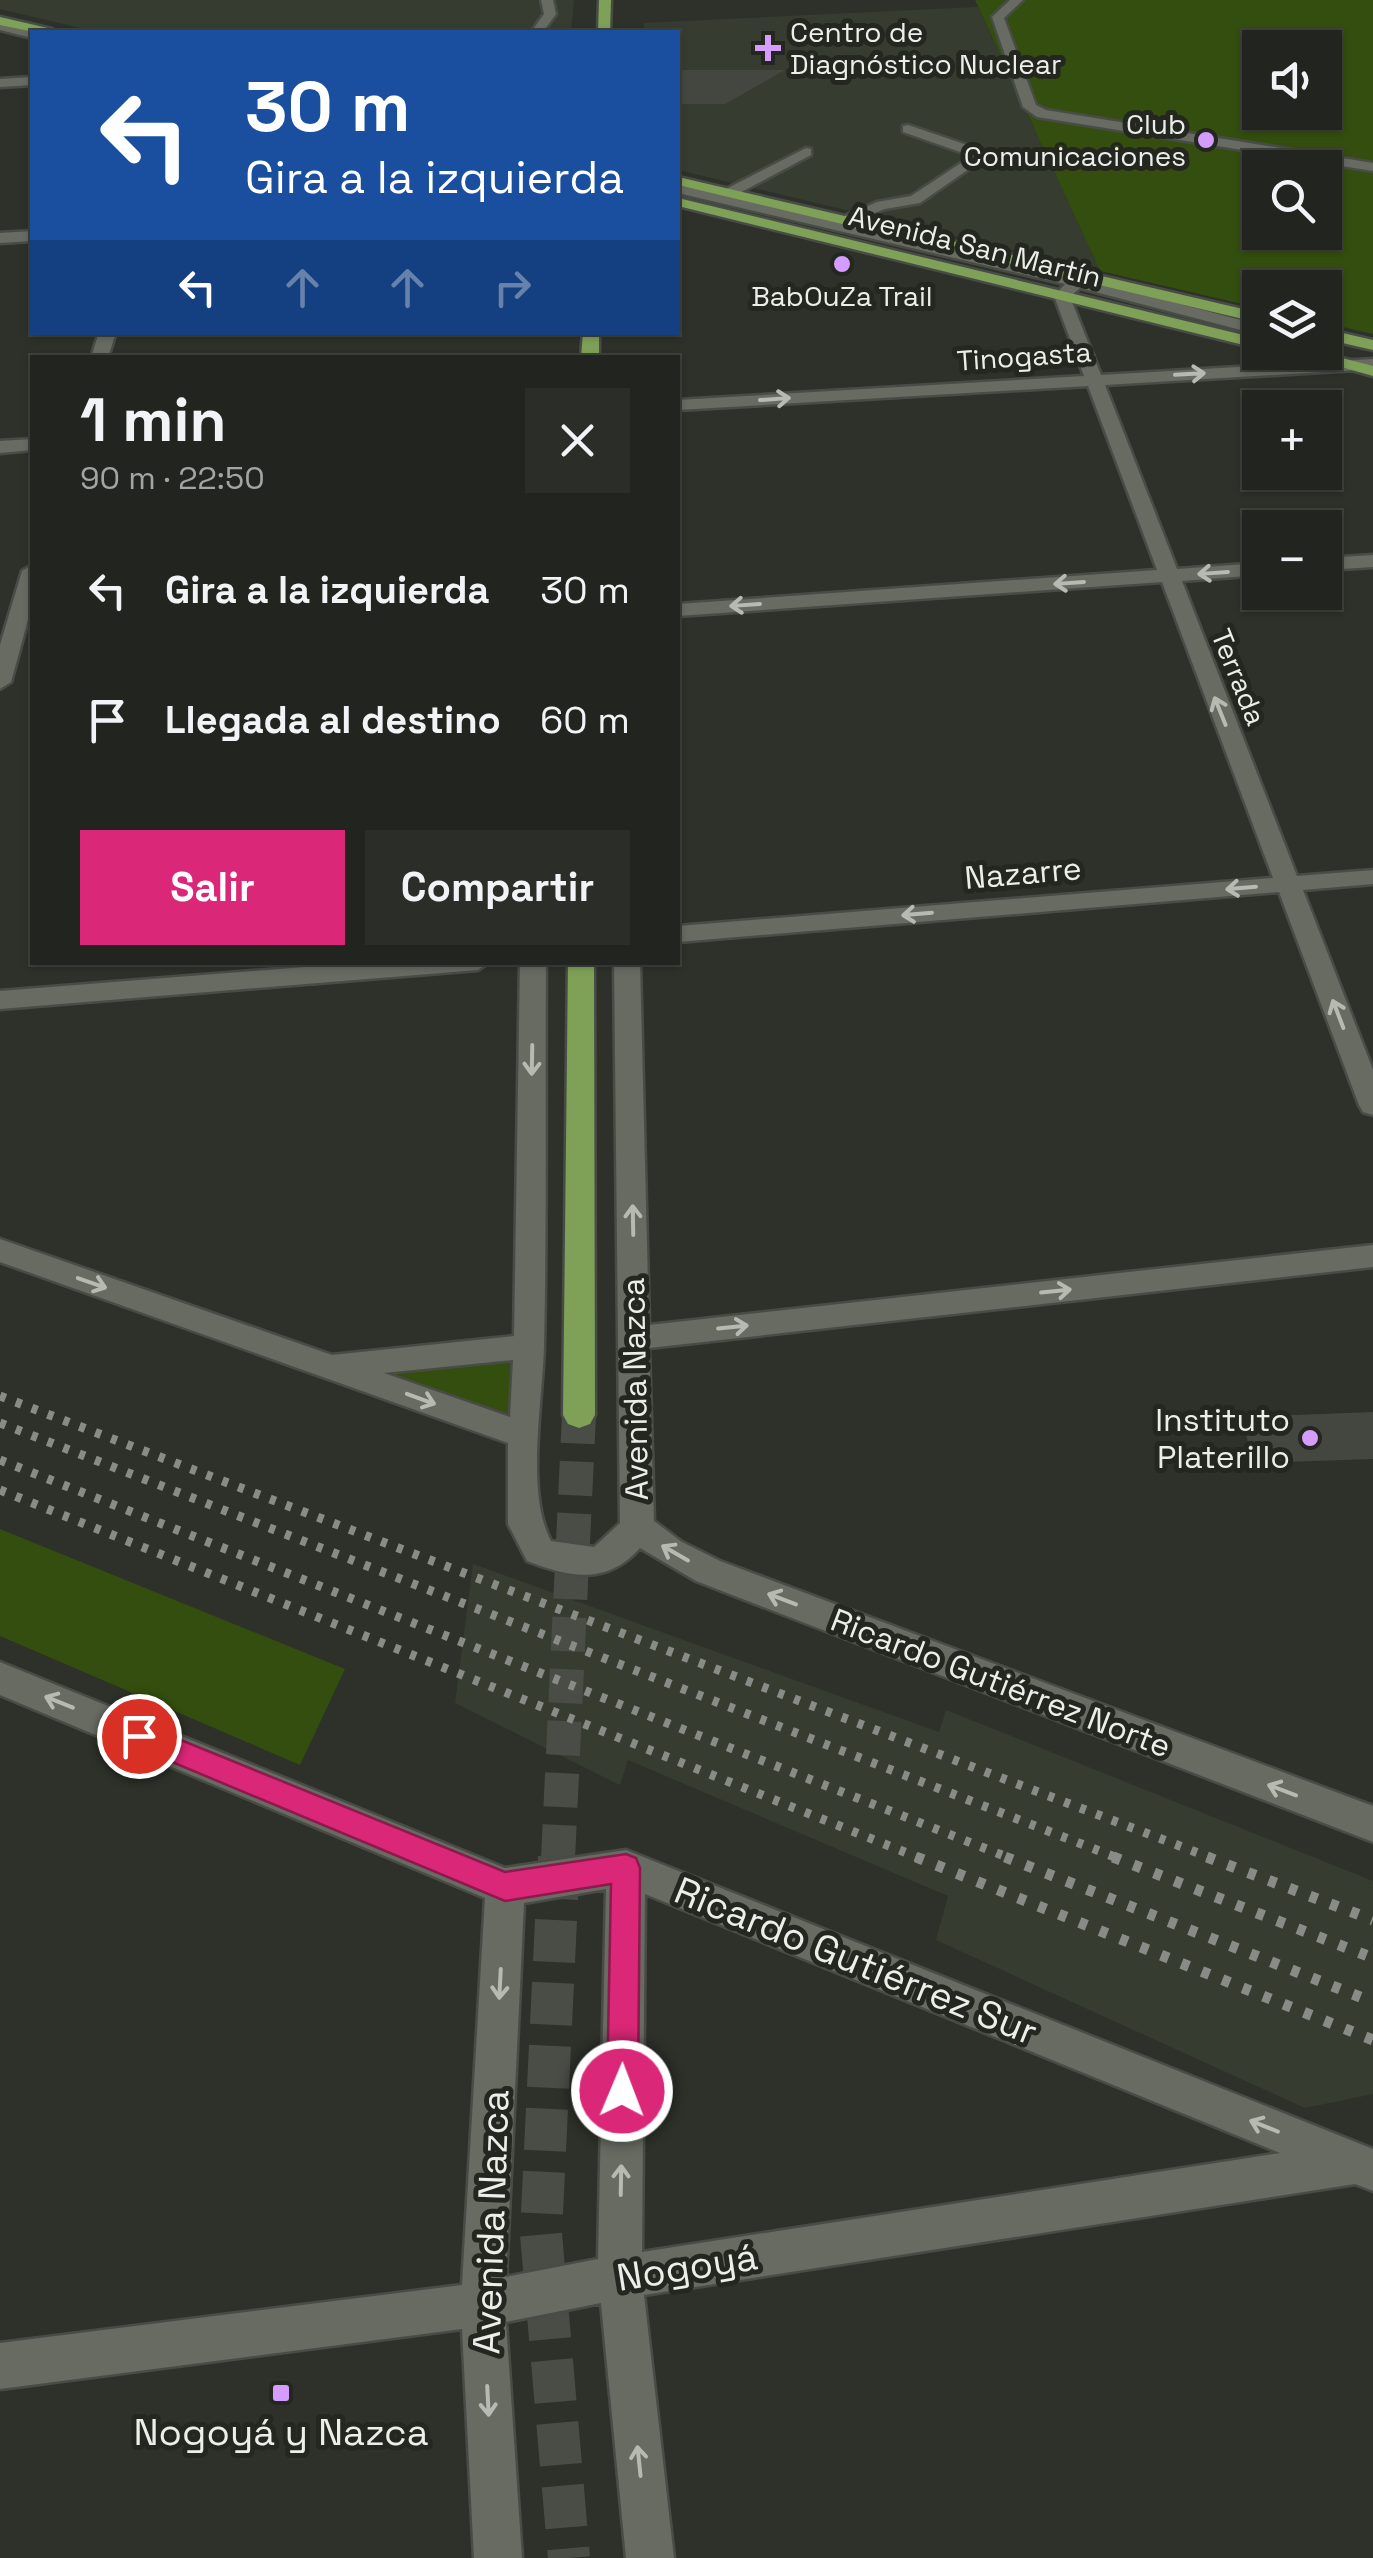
<!DOCTYPE html>
<html lang="es">
<head>
<meta charset="utf-8">
<style>
	:root { --surface:#22251f; --page:#2a2d28; --text:#f1f3f6; --muted:#a2a5a4; --line:#3f423d; --accent:#db2777 }
	body { margin:0; font-family:"Space Grotesk",sans-serif; background:var(--page); color:var(--text); height:100vh; display:flex; flex-direction:column; font-size:38px; white-space:nowrap }
	* { box-sizing:border-box; margin:0 }
	p { font-size:32px; color:var(--muted) }
	.icon { flex:none; width:55px; height:55px; fill:none; stroke:currentColor; stroke-width:2; stroke-linecap:round; stroke-linejoin:round }
	.map { position:relative; flex:1; overflow:hidden }
	.drawer { position:absolute; left:30px; top:355px; width:650px; height:610px; display:flex; flex-direction:column; background:var(--surface); border-radius:0px; box-shadow:0 2px 8px #0004,0 0 0 2px var(--line) }
	.drawer>* { flex:none }
	.guide { position:absolute; left:30px; top:30px; width:650px; height:305px; border-radius:0px; box-shadow:0 2px 8px #0004,0 0 0 2px var(--line); background:#1a4fa0; color:#fff; overflow:hidden }
	.fabs { position:absolute; left:1242px; top:30px; display:grid; gap:20px }
	.fabs a { display:grid; place-items:center; width:100px; height:100px; border-radius:0px; background:var(--surface); box-shadow:0 2px 8px #0004,0 0 0 2px var(--line); font-size:50px }
	.pin { position:absolute; display:grid; place-items:center; width:85px; height:85px; color:#fff; margin:-42px; border:5px solid #fff; border-radius:50%; box-shadow:0 2px 10px #0007 }
	.me { position:absolute; width:110px; margin:-55px; rotate:1deg; stroke-linejoin:round; filter:drop-shadow(0 0 8px #0008) }
	.turn { display:flex; align-items:center; gap:35px; height:210px; padding:0 50px; font-size:45px }
	.turn .icon { width:130px; height:130px; stroke-width:2.5 }
	.turn b { display:block; font-size:70px; line-height:85px }
	.lanes { display:flex; align-items:center; height:95px; padding:0 50px; background:#0003; justify-content:center; gap:50px; direction:ltr }
	.lanes .off { opacity:.35 }
	.round { display:grid; place-items:center; flex:none; width:105px; height:105px; border-radius:0px; background:var(--page) }
	.headline { display:flex; align-items:center; justify-content:space-between; height:170px; padding:0 50px }
	h1 { font-size:60px; font-weight:700; line-height:75px }
	.action { display:flex; gap:20px; margin-top:auto; padding:20px 50px }
	.action a { flex:1; height:115px; border-radius:0px; background:var(--accent); color:#fff; font-size:40px; font-weight:700; line-height:115px; text-align:center }
	.action a+a { background:var(--page); color:var(--text) }
	ul { padding:0; list-style:none }
	li { display:flex; align-items:center; gap:30px; height:130px; padding:0 50px }
	li div { flex:1 }
	li b { display:block; font-size:38px }
	li em { font-style:normal }
	.map>svg:first-child { display:block }
</style>
</head>
<body>
<div class="map">
<svg width="1373" height="2558" viewBox="0 0 1373 2558">
	<rect width="100%" height="100%" fill="#2d3129"/>
	<path fill="#363d30" d="M0,0H574L571,32H97L0,9Z
		M978,7L1100,271L678,170V32H644V23Z
		M473,1564L939,1732L946,1710L1373,1881V2094L1305,2108L936,1940L948,1896L628,1760L620,1785L455,1703Z"/>
	<path fill="#334e0e" fill-rule="evenodd" d="M975,0H1373V334L1325,323V288H1260V308L1100,271ZM1260,48H1325V112H1260ZM1260,168H1325V232H1260Z
		M526,1349L522,1433L340,1368Z
		M0,1529L345,1669L300,1765L0,1636Z"/>
	<path fill="#43473f" d="M678,70H785L725,104H678Z
		M1373,1412V1459L1254,1463L1241,1417Z"/>
	<g fill="none" stroke-linecap="round" stroke-linejoin="round">
		<path stroke="#4a4d46" stroke-width="34" stroke-dasharray="34 18" stroke-linecap="butt" d="M558,1859L579,1415"/>
		<path stroke="#4a4d46" stroke-width="42" stroke-dasharray="42 21" stroke-linecap="butt" d="M559,1857L541,2234L569,2558"/>
		<defs>
			<path id="minor" d="M541,0H553L556,14L543,32H531L544,14Z
				M1010,0H1023L1004,18L1036,105L1046,110L1373,163V171L1037,117L1023,107L992,17Z
				M0,22L36,31L37,32H32V38L0,30Z
				M32,77V85L0,87V79Z
				M908,125L973,147L982,160L920,203L885,209L847,223L1073,277L1082,272L1090,277L1088,280L1260,325V335L1080,288L1070,297L1101,375L1373,359V369L1105,385L1177,569L1260,563V575L1182,581L1297,876L1373,870V884L1303,890L1373,1070V1115L1363,1112L1359,1105L1279,892L678,942V926L1273,878L1162,582L678,616V604L1157,570L1088,386L678,410V400L1084,376L1054,296L1065,284L678,193V185L723,195L724,190L806,148L811,149V155L732,197L835,220L877,202L911,196L967,159L963,153L903,132V126Z
				M32,231V241L0,243V233Z
				M99,332H116L108,358H91Z
				M32,439V450L0,453V441Z
				M1373,555V567L1325,570V558Z
				M32,565V605L11,682L0,689V645L22,571Z
				M367,962H490L478,970L0,1009V991Z
				M520,962H546C545,1090 547,1217 544,1345C543,1401 525,1492 551,1541L594,1547L620,1523L614,962H640L649,1325L1373,1245V1267L649,1348L654,1521L682,1542L720,1561L1373,1806V1842L696,1581L640,1548C606,1586 569,1577 527,1561L508,1524V1443L0,1262V1239L332,1355L514,1336ZM513,1360L510,1417L384,1373Z
				M0,1662L505,1868L626,1850L1373,2149V2191L1355,2184L644,2295L674,2558H626L601,2303L506,2322L522,2558H474L462,2329L0,2389V2343L462,2285L485,1898L0,1695ZM606,1889L598,2259L506,2277L524,1903ZM645,1894L1280,2153L642,2252Z"/>
			<path id="major" d="M599,0H611L610,32H598Z
				M0,17L52,29L54,32H34L0,25Z
				M678,177L1260,313V323L678,185Z
				M678,198L1260,339V349L678,206Z
				M1325,329L1373,340V350L1325,339Z
				M583,332H599V358H581Z
				M1288,352H1319L1373,366V376Z
				M568,962H594L595,1415L590,1424L579,1428L568,1424L563,1415Z"/>
		</defs>
		<use href="#minor" stroke="#484c46" stroke-width="5"/>
		<use href="#major" stroke="#484c46" stroke-width="5"/>
		<use href="#minor" fill="#676b62" fill-rule="evenodd"/>
		<use href="#major" fill="#7ea057" fill-rule="evenodd"/>
		<path stroke="#898c86" stroke-width="9" stroke-dasharray="6 11" stroke-linecap="butt" d="M0,1396L1214,1859
			M0,1423L1120,1859
			M0,1460L1012,1859
			M0,1490L922,1859"/>
		<path stroke="#898c86" stroke-width="11" stroke-dasharray="8 14" stroke-linecap="butt" d="M916,1857L1373,2040
			M1005,1857L1373,2002
			M1113,1857L1373,1958
			M1207,1857L1373,1920"/>
	</g>
	<defs><path id="oneway-shaft" d="M-6 0H5M1.5-3L5.5 0L1.5 3" fill="none" stroke-width="1.6" stroke-linecap="round" stroke-linejoin="round" transform="scale(2.5)"/></defs>
	<g stroke="#b6bab3">
		<use href="#oneway-shaft" transform="translate(1190 374) rotate(-3)"/>
		<use href="#oneway-shaft" transform="translate(775 399) rotate(-4)"/>
		<use href="#oneway-shaft" transform="translate(1213 573) rotate(176)"/>
		<use href="#oneway-shaft" transform="translate(1069 583) rotate(176)"/>
		<use href="#oneway-shaft" transform="translate(745 605) rotate(176)"/>
		<use href="#oneway-shaft" transform="translate(1220 711) rotate(-112)"/>
		<use href="#oneway-shaft" transform="translate(1241 888) rotate(175)"/>
		<use href="#oneway-shaft" transform="translate(917 914) rotate(175)"/>
		<use href="#oneway-shaft" transform="translate(1338 1014) rotate(-111)"/>
		<use href="#oneway-shaft" transform="translate(532 1060) rotate(91)"/>
		<use href="#oneway-shaft" transform="translate(633 1220) rotate(-91)"/>
		<use href="#oneway-shaft" transform="translate(92 1283) rotate(19)"/>
		<use href="#oneway-shaft" transform="translate(1056 1291) rotate(-6)"/>
		<use href="#oneway-shaft" transform="translate(733 1327) rotate(-6)"/>
		<use href="#oneway-shaft" transform="translate(421 1399) rotate(20)"/>
		<use href="#oneway-shaft" transform="translate(675 1553) rotate(-150)"/>
		<use href="#oneway-shaft" transform="translate(782 1599) rotate(-159)"/>
		<use href="#oneway-shaft" transform="translate(59 1702) rotate(-158)"/>
		<use href="#oneway-shaft" transform="translate(1282 1790) rotate(-159)"/>
		<use href="#oneway-shaft" transform="translate(500 1984) rotate(93)"/>
		<use href="#oneway-shaft" transform="translate(1264 2126) rotate(-158)"/>
		<use href="#oneway-shaft" transform="translate(621 2180) rotate(-89)"/>
		<use href="#oneway-shaft" transform="translate(488 2401) rotate(87)"/>
		<use href="#oneway-shaft" transform="translate(639 2461) rotate(-96)"/>
	</g>
	<path fill="#db2777" stroke="#8e194d" stroke-width="2.5" d="M139,1723L505,1872L626,1854L636,1858L640,1868L638,2091L634,2102L622,2107L611,2102L607,2091L611,1884L505,1901L129,1744L125,1736L129,1727Z"/>
	<g fill="#d49cfc" stroke="#23271f" stroke-width="4">
		<path d="M763 33h10v10h10v10h-10v10h-10v-10h-10v-10h10z"/>
		<circle cx="1206" cy="140" r="10"/>
		<circle cx="842" cy="264" r="10"/>
		<circle cx="1310" cy="1438" r="10"/>
		<rect x="271" y="2383" width="20" height="20" rx="5"/>
	</g>
	<g text-anchor="middle" stroke-width="10" stroke-linejoin="round" paint-order="stroke">
		<g font-size="28" fill="#ebeee9" stroke="#23271f" text-anchor="start">
			<text x="790" y="42">Centro de<tspan x="790" dy="32">Diagnóstico Nuclear</tspan></text>
			<text x="1186" y="134" text-anchor="end">Club<tspan x="1186" dy="32">Comunicaciones</tspan></text>
			<text x="842" y="306" text-anchor="middle">BabOuZa Trail</text>
		</g>
		<g font-size="28" fill="#ebeee9" stroke="#23271f">
			<text transform="translate(975 246) rotate(14)" y="10">Avenida San Martín</text>
			<text transform="translate(1024 356) rotate(-4)" y="10">Tinogasta</text>
			<text transform="translate(1239 677) rotate(68)" y="10">Terrada</text>
		</g>
		<g font-size="32" fill="#ebeee9" stroke="#23271f">
			<text transform="translate(1023 873) rotate(-5)" y="11">Nazarre</text>
			<text transform="translate(635 1389) rotate(-91)" y="11">Avenida Nazca</text>
			<text transform="translate(1001 1683) rotate(21)" y="11">Ricardo Gutiérrez Norte</text>
		</g>
		<g font-size="32" fill="#ebeee9" stroke="#23271f" text-anchor="end">
			<text x="1290" y="1431">Instituto<tspan x="1290" dy="37">Platerillo</tspan></text>
		</g>
		<g font-size="38" fill="#ebeee9" stroke="#23271f">
			<text transform="translate(856 1961) rotate(22)" y="13">Ricardo Gutiérrez Sur</text>
			<text transform="translate(491 2222) rotate(-88)" y="13">Avenida Nazca</text>
			<text transform="translate(687 2267) rotate(-9)" y="13">Nogoyá</text>
		</g>
		<g font-size="38" fill="#ebeee9" stroke="#23271f">
			<text x="281" y="2445">Nogoyá y Nazca</text>
		</g>
	</g>
</svg>
<div class="fabs">
<a><svg class="icon" aria-label="sound" viewBox="0 0 24 24"><path d="M4 9h4l5-4v14l-5-4H4zM17 9q2 3 0 6"/></svg></a>
<a><svg class="icon" aria-label="search" viewBox="0 0 24 24"><circle cx="10" cy="10" r="6"/><path d="M15 15l6 6"/></svg></a>
<a><svg class="icon" aria-label="layers" viewBox="0 0 24 24"><path d="M12 4l9 5-9 5-9-5zM3 14l9 5 9-5"/></svg></a>
<a>+</a>
<a>−</a>
</div>
<div class="pin" style="left:139px;top:1736px;background:#d93025"><svg class="icon" aria-label="arrive" viewBox="0 0 24 24"><path d="M6 21V4h12l-3 4 3 4H6"/></svg></div>
<svg class="me" style="left:622px;top:2091px" viewBox="-20 -20 40 40"><circle r="17" fill="#db2777" stroke="#fff" stroke-width="3"/><path d="M0-11L8 9 0 5-8 9z" fill="#fff"/></svg>
<div class="guide">
<div class="turn"><svg class="icon" aria-label="left" viewBox="0 0 24 24"><path d="M17 20v-9H6M10 6l-5 5 5 5"/></svg><div><b>30 m</b>Gira a la izquierda</div></div>
<div class="lanes"><svg class="icon" aria-label="left" viewBox="0 0 24 24"><path d="M17 20v-9H6M10 6l-5 5 5 5"/></svg><svg class="icon off" aria-label="ahead" viewBox="0 0 24 24"><path d="M12 20V5M6 11l6-6 6 6"/></svg><svg class="icon off" aria-label="ahead" viewBox="0 0 24 24"><path d="M12 20V5M6 11l6-6 6 6"/></svg><svg class="icon off" aria-label="right" viewBox="0 0 24 24"><path d="M7 20v-9h11M14 6l5 5-5 5"/></svg></div>
</div>
<section class="drawer">
<div class="headline"><div><h1>1 min</h1><p>90 m · 22:50</p></div><a class="round"><svg class="icon" aria-label="close" viewBox="0 0 24 24"><path d="M6 6l12 12M18 6L6 18"/></svg></a></div>
<ul>
<li><svg class="icon" aria-label="left" viewBox="0 0 24 24"><path d="M17 20v-9H6M10 6l-5 5 5 5"/></svg><div><b>Gira a la izquierda</b></div><em>30 m</em></li>
<li><svg class="icon" aria-label="arrive" viewBox="0 0 24 24"><path d="M6 21V4h12l-3 4 3 4H6"/></svg><div><b>Llegada al destino</b></div><em>60 m</em></li>
</ul>
<div class="action"><a>Salir</a><a>Compartir</a></div>
</section>
</div>
</body>
</html>
